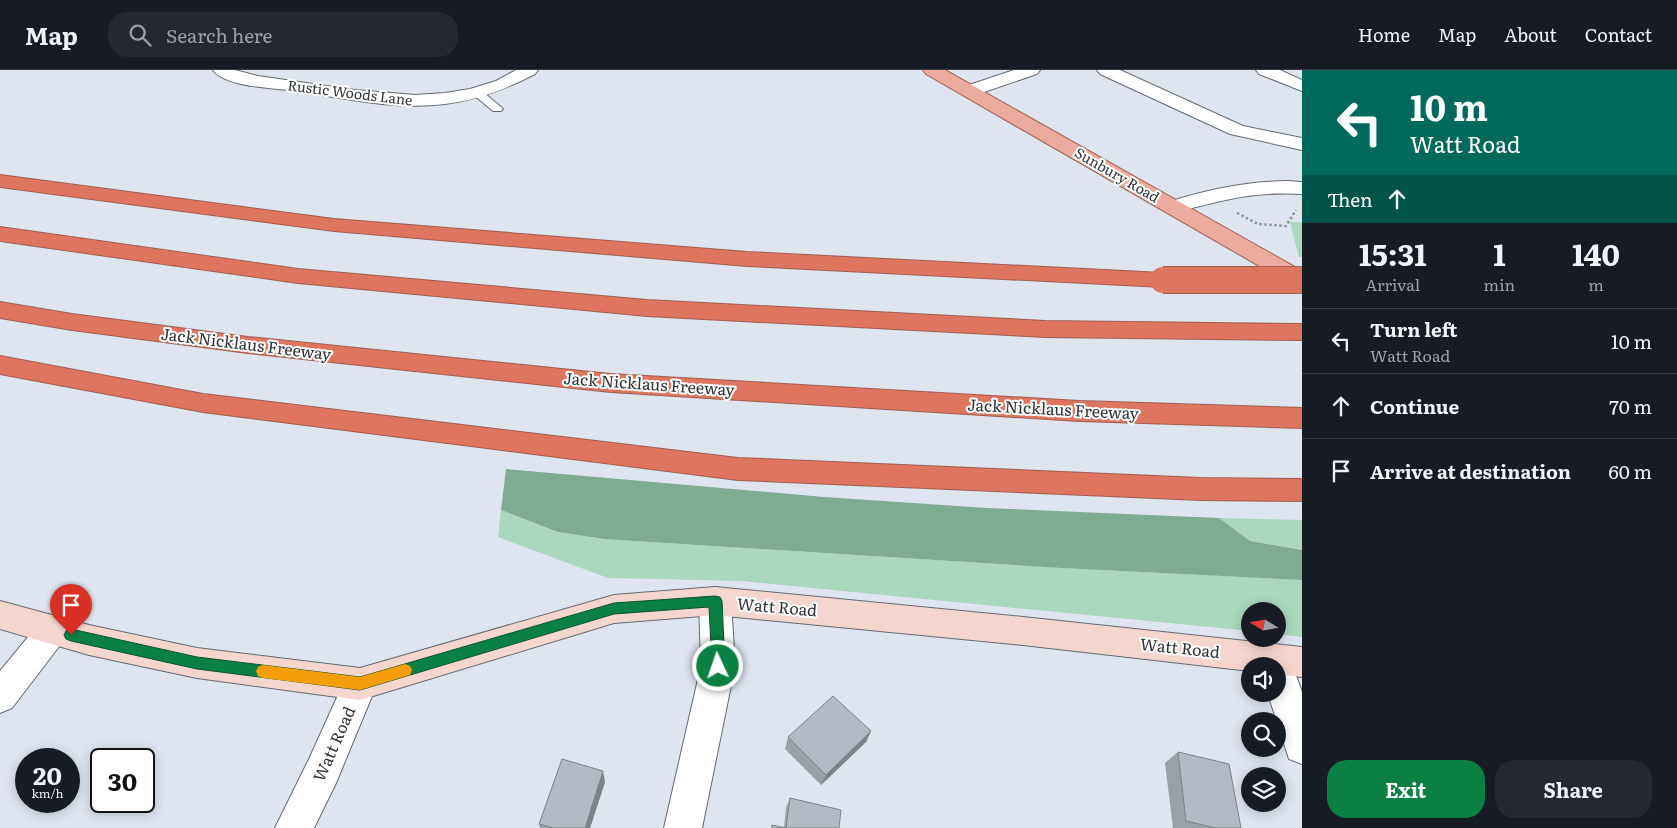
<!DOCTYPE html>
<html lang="en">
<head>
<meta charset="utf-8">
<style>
	:root { --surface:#171b24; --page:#242831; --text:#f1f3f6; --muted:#9ea1a6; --line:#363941; --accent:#0b8043 }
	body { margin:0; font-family:Literata,serif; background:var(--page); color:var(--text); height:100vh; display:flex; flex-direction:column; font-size:19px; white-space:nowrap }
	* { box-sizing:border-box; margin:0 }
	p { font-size:16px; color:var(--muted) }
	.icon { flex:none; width:28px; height:28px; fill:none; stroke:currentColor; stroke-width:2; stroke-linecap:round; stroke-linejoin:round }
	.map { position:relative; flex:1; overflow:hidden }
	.panel { display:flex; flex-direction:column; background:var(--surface); width:375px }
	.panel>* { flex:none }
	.hud { background:#00695c; color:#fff; overflow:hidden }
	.needle { width:32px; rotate:281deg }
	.fabs { position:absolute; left:1241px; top:532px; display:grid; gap:10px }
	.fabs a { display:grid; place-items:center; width:45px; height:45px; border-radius:50%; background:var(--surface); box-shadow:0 2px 12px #0003; font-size:25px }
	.speed { position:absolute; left:15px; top:678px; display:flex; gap:10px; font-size:25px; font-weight:700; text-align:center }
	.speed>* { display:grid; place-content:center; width:65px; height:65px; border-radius:50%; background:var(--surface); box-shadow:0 2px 12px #0003; line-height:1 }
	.speed small { font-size:12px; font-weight:400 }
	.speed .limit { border:2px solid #111; border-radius:8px; background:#fff; color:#111 }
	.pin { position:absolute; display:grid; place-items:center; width:42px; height:42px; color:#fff; margin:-51px -21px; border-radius:50% 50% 50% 0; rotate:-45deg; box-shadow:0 0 5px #0007 }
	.pin .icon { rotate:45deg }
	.me { position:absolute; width:55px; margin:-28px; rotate:357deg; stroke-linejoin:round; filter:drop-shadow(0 0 4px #0008) }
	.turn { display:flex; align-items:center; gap:18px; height:105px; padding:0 25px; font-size:22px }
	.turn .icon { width:65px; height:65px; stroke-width:2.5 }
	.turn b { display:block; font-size:35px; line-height:42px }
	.then { display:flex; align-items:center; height:48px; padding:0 25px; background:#0003; gap:10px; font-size:19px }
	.eta { display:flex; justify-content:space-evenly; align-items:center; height:85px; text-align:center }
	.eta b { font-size:30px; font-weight:700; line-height:35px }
	.button { display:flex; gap:10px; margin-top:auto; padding:10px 25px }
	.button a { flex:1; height:58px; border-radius:20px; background:var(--accent); color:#fff; font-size:20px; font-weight:700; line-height:58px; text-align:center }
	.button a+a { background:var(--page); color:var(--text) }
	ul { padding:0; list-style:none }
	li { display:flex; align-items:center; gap:15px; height:65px; padding:0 25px; border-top:1px solid var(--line) }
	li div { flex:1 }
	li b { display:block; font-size:19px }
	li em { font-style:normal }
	header { display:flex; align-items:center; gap:30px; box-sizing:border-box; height:70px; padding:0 25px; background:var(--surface); border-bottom:1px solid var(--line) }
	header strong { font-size:24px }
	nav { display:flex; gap:28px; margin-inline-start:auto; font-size:18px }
	.search { width:350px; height:45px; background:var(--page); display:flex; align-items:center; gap:12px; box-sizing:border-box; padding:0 18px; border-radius:20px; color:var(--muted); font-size:19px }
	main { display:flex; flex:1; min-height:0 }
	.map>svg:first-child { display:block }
</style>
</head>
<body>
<header>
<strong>Map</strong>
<div class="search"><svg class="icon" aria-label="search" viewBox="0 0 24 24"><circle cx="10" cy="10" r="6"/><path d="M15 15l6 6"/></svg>Search here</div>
<nav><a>Home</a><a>Map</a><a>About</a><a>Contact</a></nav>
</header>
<main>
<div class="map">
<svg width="1302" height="758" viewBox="0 0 1302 758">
	<rect width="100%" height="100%" fill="#dee5ef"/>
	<path fill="#abd7be" d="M1290,152H1302V187H1299Z
		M501,440L558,462L604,469L1061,498L1302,510V567L1278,564V541H1250V561L742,511L608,508L498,467Z
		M1219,448L1302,450V480L1250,471Z"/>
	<path fill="#7fab92" d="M506,399L824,427L987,438L1219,448L1250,471L1302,480V510L1061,498L604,469L558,462L501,440Z"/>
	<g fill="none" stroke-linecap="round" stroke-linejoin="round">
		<defs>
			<path id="lane" d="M479,21L483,22L501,37L503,39L501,41H493L475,26L473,24L475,22Z"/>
			<path id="street" d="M213,0H235L258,6L355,20L415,25L445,23L470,19L496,11L516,0H538L535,4C506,19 478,30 445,34C396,40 346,29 297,21C277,18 226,18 213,0Z
				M1014,0H1040L1037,4L975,25L969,26L963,25L960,21L963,17Z
				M1097,0H1120L1243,56L1302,68V80L1230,64L1100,4Z
				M1256,0H1280L1302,10V21L1259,4Z
				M1286,111L1302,112V124C1251,121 1221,131 1173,143L1166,141L1162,137L1166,133C1205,120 1244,112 1286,111Z
				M715,517L726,521L731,531L735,596L702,758H664L701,596L699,531L704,521Z
				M53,546L64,550L69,560L64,570L12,638L0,643V601L42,550Z
				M1278,585L1290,589L1302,622V694L1289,689L1268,624H1278V596H1263L1266,589Z
				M360,598L372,603L377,614L336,713L314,758H275L310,687L348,603Z"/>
			<path id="secondary" d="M715,517L1023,547L1302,577V607L1278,604V596H1250V601L1023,575L715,545L614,553L360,630L197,608L89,585L0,559V531L89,555L197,578L360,598L614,525Z"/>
			<path id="primary" d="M923,0H945L1302,201V218L1294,216L926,4Z"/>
			<path id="highway" d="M0,105L334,149L747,182L1163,203L1171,205L1174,210L1171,215L1163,217L747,196L334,161L0,117Z
				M0,157L298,199L647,230L1045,251L1302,254V270L1045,267L647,246L298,213L0,171Z
				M0,232L72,244L248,267L611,304L1079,331L1302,338V358L1079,351L611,322L248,283L72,260L0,248Z
				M0,286L203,324L738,388L1201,408L1302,409V431L1201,430L738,410L203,342L0,304Z"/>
		</defs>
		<use href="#lane" stroke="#636971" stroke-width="2"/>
		<use href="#street" stroke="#636971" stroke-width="2"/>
		<use href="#secondary" stroke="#636971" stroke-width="2"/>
		<use href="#primary" stroke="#a05e51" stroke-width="2"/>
		<use href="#highway" stroke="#a05e51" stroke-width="2"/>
		<path stroke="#8e949b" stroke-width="2.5" stroke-dasharray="2.5 2.5" stroke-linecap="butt" d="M1237,143L1258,154L1286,156L1296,140"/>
		<use href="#lane" fill="#fff" fill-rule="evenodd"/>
		<use href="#street" fill="#fff" fill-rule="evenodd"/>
		<use href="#secondary" fill="#f5d6cf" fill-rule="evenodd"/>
		<use href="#primary" fill="#ebac9f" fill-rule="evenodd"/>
		<use href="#highway" fill="#dd755f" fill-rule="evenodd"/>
		<defs>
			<path id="highway-bridge" d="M1163,210H1302"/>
		</defs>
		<use href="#highway-bridge" stroke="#a05e51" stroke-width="28" stroke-linecap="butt"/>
		<use href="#highway-bridge" stroke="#dd755f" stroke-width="26"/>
	</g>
	<path fill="#9aa0a8" d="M871,661L866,672L821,715L785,679L788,667Z
		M1178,682L1241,758H1173L1165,693Z
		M605,712L590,758H540L539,754Z
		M790,728L839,758H771L772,755L784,758L786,738Z"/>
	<path fill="#7d8288" d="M871,661L866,672L821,715L826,705Z
		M603,701L605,712L590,758H585Z"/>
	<path fill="#b3bac3" stroke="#7d8288" d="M833,626L871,661L826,705L788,667Z
		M1178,682L1229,694L1241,758H1216L1186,751Z
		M562,689L603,701L585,758H553L539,754Z
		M790,728L841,740L839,758H772V755L786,758Z"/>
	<path fill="#0b8043" stroke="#07532c" d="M715,526L720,527L722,531L725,596L723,601L718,603L714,601L712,596L709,537L614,544L360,620L197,599L71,571L66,569L64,565L66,561L71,559L197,587L360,607L614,533Z"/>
	<path fill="#f59e0b" d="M405,594L410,596L412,600L410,605L360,620L263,608L258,606L256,601L258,597L263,595L360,607Z"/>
	<g text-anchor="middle" stroke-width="4" stroke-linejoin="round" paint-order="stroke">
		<g font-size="14" fill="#303337" stroke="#fff">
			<text transform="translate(350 23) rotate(7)" y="5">Rustic Woods Lane</text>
			<text transform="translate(1117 105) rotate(30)" y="5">Sunbury Road</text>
		</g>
		<g font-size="16" fill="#303337" stroke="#fff">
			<text transform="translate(246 274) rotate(7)" y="6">Jack Nicklaus Freeway</text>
			<text transform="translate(649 314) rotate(4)" y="6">Jack Nicklaus Freeway</text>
			<text transform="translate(1053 339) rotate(3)" y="6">Jack Nicklaus Freeway</text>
			<text transform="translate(777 537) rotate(5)" y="6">Watt Road</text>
			<text transform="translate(1180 578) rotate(6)" y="6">Watt Road</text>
			<text transform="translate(334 674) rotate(-66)" y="6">Watt Road</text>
		</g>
	</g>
</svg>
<div class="fabs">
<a><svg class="needle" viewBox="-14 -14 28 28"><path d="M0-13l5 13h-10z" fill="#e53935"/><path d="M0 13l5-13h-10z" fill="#9ea1a6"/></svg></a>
<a><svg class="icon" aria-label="sound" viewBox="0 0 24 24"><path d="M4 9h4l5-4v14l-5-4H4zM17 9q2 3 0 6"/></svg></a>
<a><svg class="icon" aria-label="search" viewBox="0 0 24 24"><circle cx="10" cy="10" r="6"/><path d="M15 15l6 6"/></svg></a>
<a><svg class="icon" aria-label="layers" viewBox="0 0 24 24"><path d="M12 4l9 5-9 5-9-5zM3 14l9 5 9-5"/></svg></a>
</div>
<div class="speed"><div>20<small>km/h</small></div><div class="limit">30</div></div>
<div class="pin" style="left:71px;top:565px;background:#d93025"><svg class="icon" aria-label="arrive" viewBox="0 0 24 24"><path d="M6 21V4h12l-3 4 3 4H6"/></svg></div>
<svg class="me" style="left:718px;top:596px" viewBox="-20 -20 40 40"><circle r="17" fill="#0b8043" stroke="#fff" stroke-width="3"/><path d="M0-11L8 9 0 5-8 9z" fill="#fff"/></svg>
</div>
<section class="panel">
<div class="hud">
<div class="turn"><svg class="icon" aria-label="left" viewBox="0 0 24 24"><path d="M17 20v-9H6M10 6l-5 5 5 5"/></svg><div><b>10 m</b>Watt Road</div></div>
<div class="then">Then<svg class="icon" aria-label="ahead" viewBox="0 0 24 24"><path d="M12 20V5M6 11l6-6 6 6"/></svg></div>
</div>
<div class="eta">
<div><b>15:31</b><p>Arrival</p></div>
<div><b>1</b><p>min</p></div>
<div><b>140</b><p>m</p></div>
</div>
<ul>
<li><svg class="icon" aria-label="left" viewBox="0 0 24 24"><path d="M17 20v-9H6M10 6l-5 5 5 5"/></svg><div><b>Turn left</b><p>Watt Road</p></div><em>10 m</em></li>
<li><svg class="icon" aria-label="ahead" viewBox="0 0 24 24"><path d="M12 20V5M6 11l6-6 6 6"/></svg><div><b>Continue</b></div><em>70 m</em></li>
<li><svg class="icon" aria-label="arrive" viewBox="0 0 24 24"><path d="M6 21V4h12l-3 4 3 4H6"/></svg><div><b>Arrive at destination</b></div><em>60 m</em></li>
</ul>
<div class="button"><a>Exit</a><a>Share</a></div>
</section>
</main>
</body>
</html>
